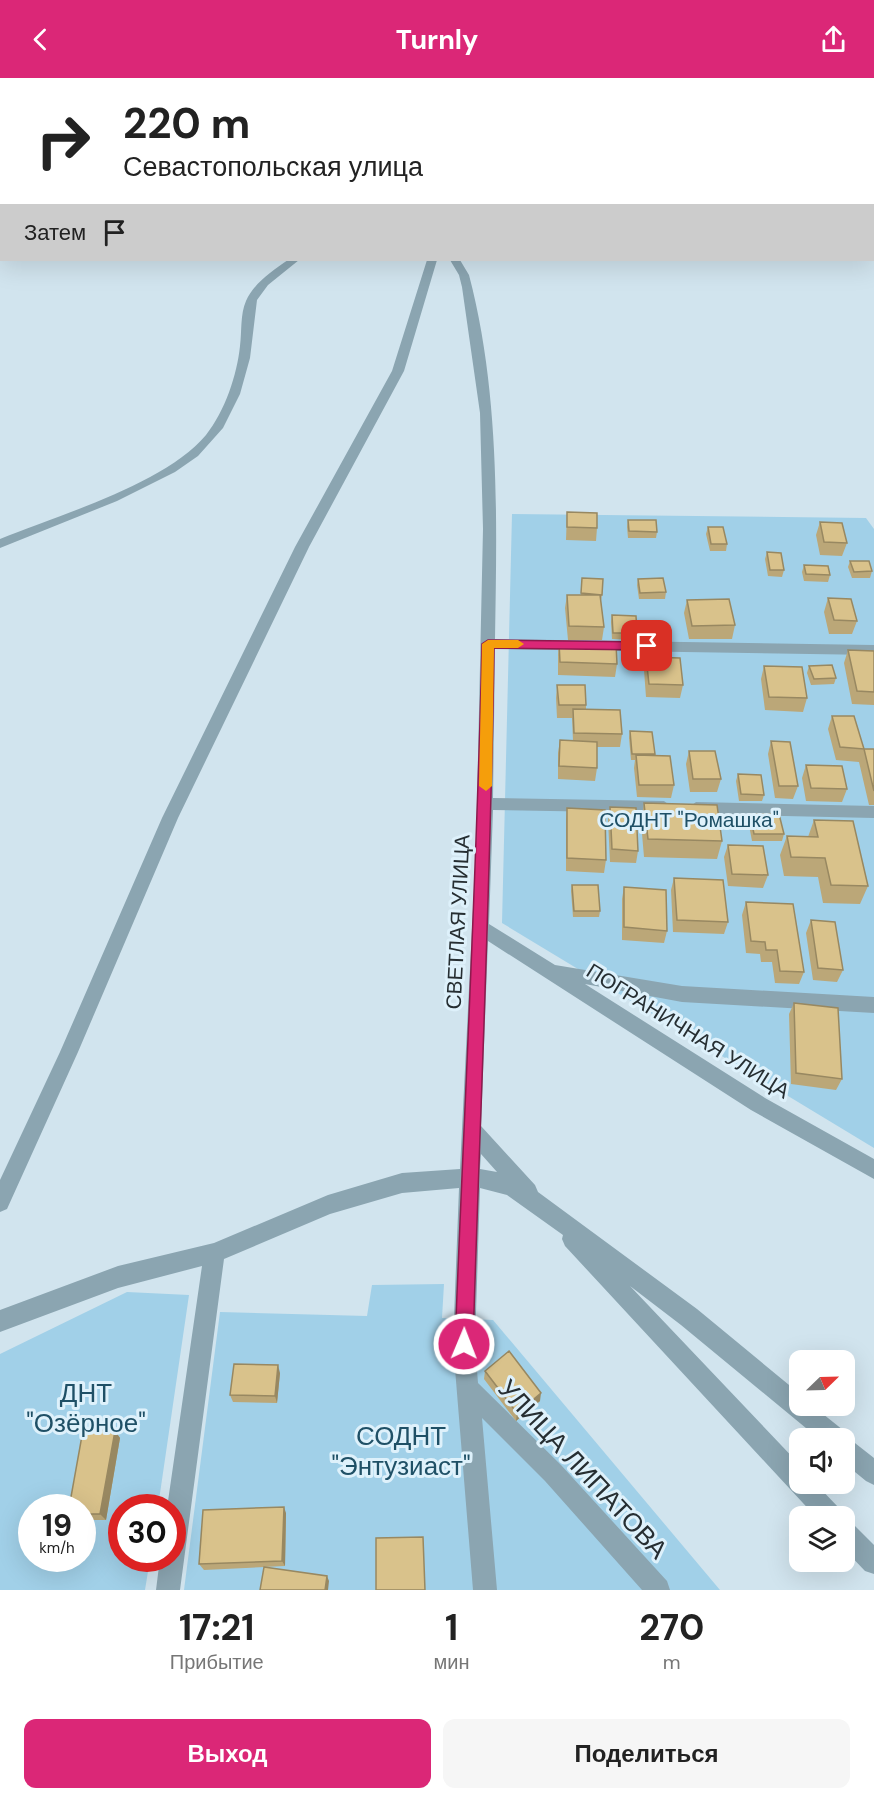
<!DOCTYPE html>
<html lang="ru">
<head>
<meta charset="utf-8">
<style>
	:root { --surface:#fff; --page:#f6f6f6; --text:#222; --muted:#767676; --accent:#db2777 }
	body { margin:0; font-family:"DM Sans",sans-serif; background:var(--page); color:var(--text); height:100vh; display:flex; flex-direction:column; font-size:22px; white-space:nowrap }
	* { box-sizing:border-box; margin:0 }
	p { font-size:20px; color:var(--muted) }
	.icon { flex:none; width:33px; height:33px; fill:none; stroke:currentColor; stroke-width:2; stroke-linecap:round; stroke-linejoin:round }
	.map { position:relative; height:1512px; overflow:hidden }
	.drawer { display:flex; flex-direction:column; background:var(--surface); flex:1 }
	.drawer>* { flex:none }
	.hud { position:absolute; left:0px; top:0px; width:874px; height:183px; box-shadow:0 6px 24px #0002; background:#fff; color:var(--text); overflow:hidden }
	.needle { width:39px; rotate:67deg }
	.buttons { position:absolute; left:789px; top:1272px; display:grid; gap:12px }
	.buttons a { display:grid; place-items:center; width:66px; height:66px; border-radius:12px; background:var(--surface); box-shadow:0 6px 24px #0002; font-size:30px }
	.speed { position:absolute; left:18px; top:1416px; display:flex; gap:12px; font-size:30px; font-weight:700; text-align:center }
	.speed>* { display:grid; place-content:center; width:78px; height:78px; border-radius:50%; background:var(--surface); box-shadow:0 6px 24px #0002; line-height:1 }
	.speed small { font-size:15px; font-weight:400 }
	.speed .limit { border:9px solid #d22; background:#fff; color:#111 }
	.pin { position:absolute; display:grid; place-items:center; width:51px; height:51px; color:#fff; margin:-26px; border-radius:12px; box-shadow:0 3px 9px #0006 }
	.me { position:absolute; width:66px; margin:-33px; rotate:1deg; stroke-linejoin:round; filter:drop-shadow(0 0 4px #0008) }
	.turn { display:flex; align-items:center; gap:21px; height:126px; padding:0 24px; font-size:27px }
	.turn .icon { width:78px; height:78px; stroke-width:2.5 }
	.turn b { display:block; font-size:42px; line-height:51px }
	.then { display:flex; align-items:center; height:57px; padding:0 24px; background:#0003; gap:12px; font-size:22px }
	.eta { display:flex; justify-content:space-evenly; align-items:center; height:102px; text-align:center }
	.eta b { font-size:36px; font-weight:700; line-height:42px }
	.cta { display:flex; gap:12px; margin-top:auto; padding:12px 24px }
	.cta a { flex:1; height:69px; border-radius:12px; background:var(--accent); color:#fff; font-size:24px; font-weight:700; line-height:69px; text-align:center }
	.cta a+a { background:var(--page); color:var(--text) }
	header { display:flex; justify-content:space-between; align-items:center; height:78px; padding:0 24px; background:var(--accent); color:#fff; font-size:27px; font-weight:700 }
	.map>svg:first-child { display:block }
</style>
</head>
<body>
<header><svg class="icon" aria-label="back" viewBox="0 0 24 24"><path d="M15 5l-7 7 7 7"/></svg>Turnly<svg class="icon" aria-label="share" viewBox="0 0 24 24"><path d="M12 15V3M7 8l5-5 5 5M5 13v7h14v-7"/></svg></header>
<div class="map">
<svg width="874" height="1512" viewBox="0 0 874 1512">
	<rect width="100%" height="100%" fill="#d1e4ee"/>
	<path fill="#a1d0e8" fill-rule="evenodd" d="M512,436L866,440L874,451V1070L502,845Z
		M444,1206L442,1240L493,1242L720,1512H184L220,1234L367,1238L372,1207Z
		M127,1214L189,1217L158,1429L122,1430V1480L150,1481L145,1512H0V1276ZM32,1430H82V1480H32Z"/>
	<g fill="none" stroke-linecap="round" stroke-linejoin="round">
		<path fill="#8ba5b1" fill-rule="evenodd" d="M370,0H379L380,2H371Z
			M288,182H299L268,207L257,222L250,280L240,316L223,350L198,378L175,394L117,423L0,470V461C59,437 165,406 206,357C225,333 237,297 240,268C242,253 240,237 246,223C254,205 272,193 288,182Z
			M427,182H437L404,293L309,469L178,740L78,974L7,1131L0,1134V1102L60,974L162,740L295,469L392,293Z
			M450,182H460L469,197C500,315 497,440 495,561L874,567V577L495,571L493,720L664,723L672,729L664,735L493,732L489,846L555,887L682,908L874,919V935L682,924L585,906L765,1020L874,1081V1101L751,1032L488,863L481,1048L535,1107L538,1114L697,1231L800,1316V1328H813L843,1352L846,1358L874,1380V1407L866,1403L844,1385V1360H818L681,1247L630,1208L800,1387V1406H816L839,1430L843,1438H815L565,1168L562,1161L563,1157L507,1117L480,1110L475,1266L478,1305L561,1387L667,1503L670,1512H642L545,1403L482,1340L497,1512H473L453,1266L459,1110L402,1115L330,1136L224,1181L180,1512H156L160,1480H172V1430H167L202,1188L118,1210L0,1254V1232L118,1188L214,1165L328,1117L402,1095L460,1091L476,770L483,451L480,335L462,209L459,197ZM481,1076L497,1094L480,1091Z
			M696,724L874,728V740L696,736L688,730Z
			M844,1441L852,1445L874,1467V1496L865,1493L844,1471Z"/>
	</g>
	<path fill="#bba778" d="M180,0H214L210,2H183Z
		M567,434L597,450L596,463L566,462Z
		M628,442L657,454L656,460H628L627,449Z
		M820,444L847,465L842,478L820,477L816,457Z
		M708,449L727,466L726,473H710L706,456Z
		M767,474L784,492L782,499L768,498L765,481Z
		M850,483L872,493L870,500H852L848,489Z
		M804,487L830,497L828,504L804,503L802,494Z
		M582,500L602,517L601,523L604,549L602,562H568L565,530L567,517H581Z
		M638,501L666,514L665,521H639L637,507Z
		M828,520L857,543L852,556H829L824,534Z
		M687,522L735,547L732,561H689L684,535Z
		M612,537L637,555L636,562L612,561L611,544Z
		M559,564L617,586L615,599L558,597V577Z
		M848,572L874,573V627L852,626L844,585Z
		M646,579L683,607L680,620L646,619L644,592Z
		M764,588L807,620L803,634L765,632L761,601Z
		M809,588L836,600L834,606L811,607L807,595Z
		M557,607L586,627V632L622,656L620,669H597V690L595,703L558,701V675L560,662L573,663L572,640H557L556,620Z
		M832,638L864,671L859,684L836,682L828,651Z
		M630,653L655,676V678L674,707L671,720L637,719L634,690L635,682H631L629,660Z
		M771,663L798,708L793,721L775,720L768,676Z
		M864,671H874V727H869L859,684Z
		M689,673L721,701L717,714H690L686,686Z
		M806,687L847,711L842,724L806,723L802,700Z
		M738,696L764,717L762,723H739L736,703Z
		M644,725L722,763L717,781L644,779L641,744Z
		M610,729L638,773L636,785L610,784L608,742Z
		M567,730L606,782L604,795L566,793V743Z
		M750,736L784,756L782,763H752L748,742Z
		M814,742L868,808L860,826L823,825L818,799L784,798L780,777L787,758L808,759Z
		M728,767L768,797L763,810L728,808L724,779Z
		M674,800L728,844L724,856L673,854L671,812Z
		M572,807L600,833L599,839H573L571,813Z
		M624,809L667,853L664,865L622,862V821Z
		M746,824L804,894L799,906L775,905L772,884H761L760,876L746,875L742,837Z
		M811,842L843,892L837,904L813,902L806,855Z
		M794,925L842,1001L836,1012L791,1006L789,936Z
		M485,1293L540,1323L516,1343L484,1301Z
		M280,1295L277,1325L233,1324L230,1317Z
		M115,1353L120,1360L106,1442H82V1430Z
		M286,1435L285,1488L204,1492L199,1486Z"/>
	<path fill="#988861" d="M193,0H214L210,2H193Z
		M278,1287L280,1295L277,1325L275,1318Z
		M541,1315L540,1323L516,1343L517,1335Z
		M115,1353L120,1360L106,1442L100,1436Z
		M284,1429L286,1435L285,1488L282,1483Z
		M327,1498L329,1503L328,1512H325Z"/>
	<path fill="#d9c28b" stroke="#988861" stroke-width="1.5" d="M567,434L597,435V450L567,449Z
		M628,442H656L657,454L629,453Z
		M820,444L842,445L847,465L824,464Z
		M708,449H723L727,466H711Z
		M767,474L781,475L784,492H770Z
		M850,483H869L872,493L854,494Z
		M804,487L828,488L830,497L806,496Z
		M582,500L603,501L602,517L581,515Z
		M663,500L666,514L640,515L638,501Z
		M567,517H600L604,549L569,548Z
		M828,520L851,521L857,543L834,542Z
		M729,521L735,547L692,548L687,522Z
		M612,537L636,538L637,555H613Z
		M559,564L616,565L617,586L560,584Z
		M848,572L874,573V614L857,613Z
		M646,579L680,580L683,607L649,606Z
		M832,587L836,600L814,601L809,588Z
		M764,588L802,589L807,620L769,619Z
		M557,607H585L586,627H559Z
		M573,631L620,632L622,656L574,655Z
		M832,638H854L864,671L840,669Z
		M630,653L652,654L655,676H632Z
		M560,662L597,664V690L559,688Z
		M771,663L790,664L798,708H779Z
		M864,671H874V713Z
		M689,673H715L721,701H693Z
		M636,677L670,678L674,707H639Z
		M806,687L842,688L847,711L811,710Z
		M738,696L761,697L764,717L741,716Z
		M644,725L717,727L722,763L648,761Z
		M610,729L636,730L638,773L612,771Z
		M567,730L605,732L606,782L567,780Z
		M750,736H779L784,756H754Z
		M814,742L853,743L868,808L831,807L825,780L791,779L787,758L818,759Z
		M728,767L763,768L768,797L732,796Z
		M674,800L723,802L728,844L677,842Z
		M572,807H598L600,833H574Z
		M624,809L666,812L667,853L624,849Z
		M746,824L793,826L804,894L780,893L777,872H766L765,864L751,863Z
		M811,842L835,844L843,892L818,890Z
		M794,925L838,930L842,1001L796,995Z
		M509,1273L541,1315L517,1335L485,1293Z
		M234,1286L278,1287L275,1318L230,1317Z
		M83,1352L115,1353L100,1436H82V1430H69Z
		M284,1429L282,1483L199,1486L203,1432Z
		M423,1459L425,1512H376V1460Z
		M264,1489L327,1498L325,1512H260Z"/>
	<path fill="#db2777" stroke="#8e194d" stroke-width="1.5" d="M488,562L647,564L653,568L647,572L494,570C491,802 480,1034 473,1266L470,1273L464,1275L458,1273L455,1266C464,1033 477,799 482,566Z"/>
	<path fill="#f59e0b" d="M488,562H518L524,566L518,570H494L492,708L486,713L479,708L482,566Z"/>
	<g text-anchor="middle" stroke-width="6" stroke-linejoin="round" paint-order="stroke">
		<g font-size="21" fill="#1f5066" stroke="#def1fb">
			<text x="689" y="749">СОДНТ "Ромашка"</text>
		</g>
		<g font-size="21" fill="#262e32" stroke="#def1fb">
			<text transform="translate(458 844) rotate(-87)" y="7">СВЕТЛАЯ УЛИЦА</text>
			<text transform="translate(688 953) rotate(32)" y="7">ПОГРАНИЧНАЯ УЛИЦА</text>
		</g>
		<g font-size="26" fill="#1f5066" stroke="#def1fb">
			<text x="86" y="1324">ДНТ<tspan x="86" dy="30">"Озёрное"</tspan></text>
			<text x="401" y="1367">СОДНТ<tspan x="401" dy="30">"Энтузиаст"</tspan></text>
		</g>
		<g font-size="26" fill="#262e32" stroke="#def1fb">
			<text transform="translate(583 1391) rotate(47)" y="9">УЛИЦА ЛИПАТОВА</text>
		</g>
	</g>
</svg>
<div class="buttons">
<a><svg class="needle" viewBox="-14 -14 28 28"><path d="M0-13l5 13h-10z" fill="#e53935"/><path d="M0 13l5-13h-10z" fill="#767676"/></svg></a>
<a><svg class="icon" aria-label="sound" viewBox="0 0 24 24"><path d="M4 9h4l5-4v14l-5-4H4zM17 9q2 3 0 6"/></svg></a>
<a><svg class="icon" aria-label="layers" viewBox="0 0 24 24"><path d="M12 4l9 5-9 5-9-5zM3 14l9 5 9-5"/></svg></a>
</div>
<div class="speed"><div>19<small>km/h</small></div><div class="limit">30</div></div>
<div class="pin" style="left:647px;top:568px;background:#d93025"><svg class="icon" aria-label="arrive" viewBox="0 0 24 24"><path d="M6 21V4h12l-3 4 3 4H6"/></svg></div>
<svg class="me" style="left:464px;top:1266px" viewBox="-20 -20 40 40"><circle r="17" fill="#db2777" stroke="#fff" stroke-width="3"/><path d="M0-11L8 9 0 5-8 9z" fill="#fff"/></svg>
<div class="hud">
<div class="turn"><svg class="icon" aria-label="right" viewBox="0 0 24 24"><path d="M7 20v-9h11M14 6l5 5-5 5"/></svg><div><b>220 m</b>Севастопольская улица</div></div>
<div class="then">Затем<svg class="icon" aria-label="arrive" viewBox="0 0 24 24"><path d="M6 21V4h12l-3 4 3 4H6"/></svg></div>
</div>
</div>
<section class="drawer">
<div class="eta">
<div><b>17:21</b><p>Прибытие</p></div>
<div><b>1</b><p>мин</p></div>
<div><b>270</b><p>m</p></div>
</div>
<div class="cta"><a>Выход</a><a>Поделиться</a></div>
</section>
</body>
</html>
